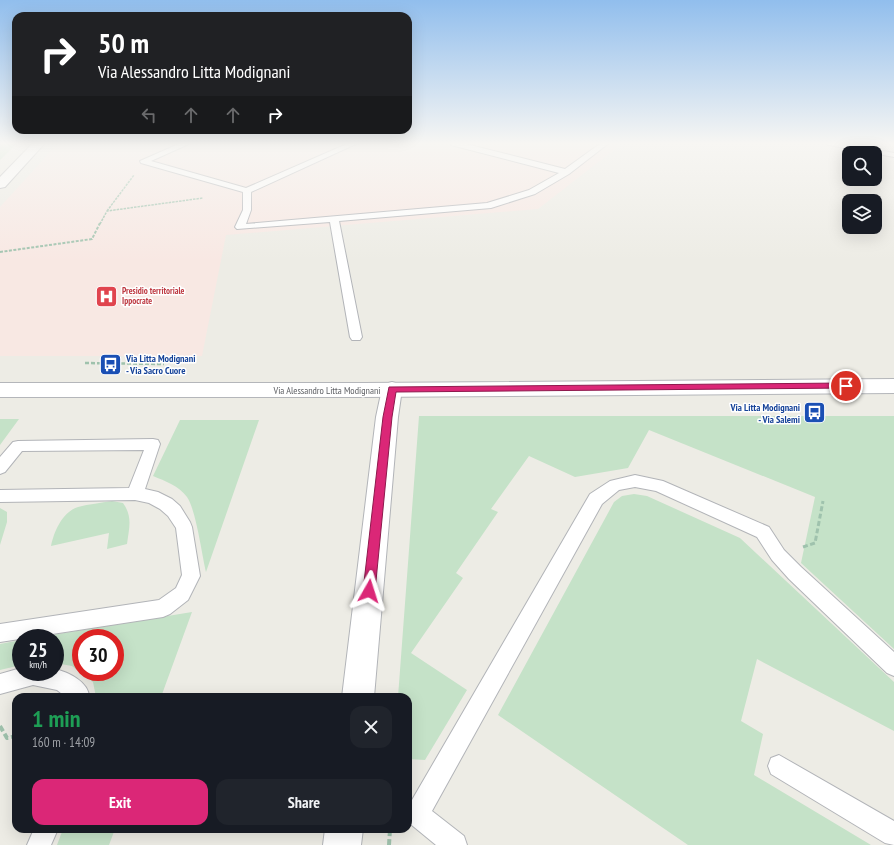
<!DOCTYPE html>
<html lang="en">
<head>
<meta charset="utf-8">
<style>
	:root { --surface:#171b24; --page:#20242c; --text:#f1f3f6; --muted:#9ea1a6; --accent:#db2777 }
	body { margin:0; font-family:"PT Sans Narrow",sans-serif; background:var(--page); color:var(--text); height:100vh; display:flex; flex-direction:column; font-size:15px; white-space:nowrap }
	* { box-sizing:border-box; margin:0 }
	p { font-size:13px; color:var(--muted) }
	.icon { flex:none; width:22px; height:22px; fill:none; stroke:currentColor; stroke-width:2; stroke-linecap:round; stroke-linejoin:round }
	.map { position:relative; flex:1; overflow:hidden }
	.sheet { position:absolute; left:12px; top:693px; width:400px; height:140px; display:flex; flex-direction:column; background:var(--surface); border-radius:12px; box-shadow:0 4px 16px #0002 }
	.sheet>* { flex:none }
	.guide { position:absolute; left:12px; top:12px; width:400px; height:122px; border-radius:12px; box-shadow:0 4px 16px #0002; background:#202124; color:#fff; overflow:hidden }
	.buttons { position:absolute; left:842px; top:146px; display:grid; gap:8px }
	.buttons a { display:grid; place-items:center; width:40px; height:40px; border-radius:8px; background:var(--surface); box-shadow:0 4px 16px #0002; font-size:20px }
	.speed { position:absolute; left:12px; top:629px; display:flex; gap:8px; font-size:20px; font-weight:700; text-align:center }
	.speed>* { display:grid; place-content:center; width:52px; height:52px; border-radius:50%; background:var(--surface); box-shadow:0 4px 16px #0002; line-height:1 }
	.speed small { font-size:10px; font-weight:400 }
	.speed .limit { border:6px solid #d22; background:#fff; color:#111 }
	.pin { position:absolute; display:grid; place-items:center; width:34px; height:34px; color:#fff; margin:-17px; border:2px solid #fff; border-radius:50%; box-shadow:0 1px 4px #0007 }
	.me { position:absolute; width:44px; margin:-22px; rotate:6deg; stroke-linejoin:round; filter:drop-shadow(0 0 3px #0008) }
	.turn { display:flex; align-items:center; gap:14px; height:84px; padding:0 20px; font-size:18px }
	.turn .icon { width:52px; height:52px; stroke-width:2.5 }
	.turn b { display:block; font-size:28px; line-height:34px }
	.lanes { display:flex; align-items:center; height:38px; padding:0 20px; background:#0003; justify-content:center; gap:20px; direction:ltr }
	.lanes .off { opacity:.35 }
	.round { display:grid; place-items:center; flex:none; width:42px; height:42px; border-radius:12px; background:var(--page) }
	.overview { display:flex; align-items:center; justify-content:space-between; height:68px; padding:0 20px }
	h1 { font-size:24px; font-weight:800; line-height:30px; color:#1e9e55 }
	.button { display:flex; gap:8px; margin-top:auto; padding:8px 20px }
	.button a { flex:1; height:46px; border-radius:12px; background:var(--accent); color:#fff; font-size:16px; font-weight:800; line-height:46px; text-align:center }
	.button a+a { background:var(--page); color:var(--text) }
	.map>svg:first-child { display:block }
</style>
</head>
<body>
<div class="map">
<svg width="894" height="845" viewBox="0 0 894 845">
	<rect width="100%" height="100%" fill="#edece5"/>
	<path fill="#f8e8e3" d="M63,143H623L538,209L226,235L202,356H0V207L52,150Z"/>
	<path fill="#c5e2c8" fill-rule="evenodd" d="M0,143H18L0,160Z
		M419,416H894V649L801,563L815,497L649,430L628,468L575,477L529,456L491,509L498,512L456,573L463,578L411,653L467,690L425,760L408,759V697H398Z
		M0,419H19L0,445Z
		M180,420H259L206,572C202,555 196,510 187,497C179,486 165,481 153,476Z
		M634,494L647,496L740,538L894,682V731L757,659L741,721L763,734L754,775L871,845H688L498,715L614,502L622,496Z
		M112,501L123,503C133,517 129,528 127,544L107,549L109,533L51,546C54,532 62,512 78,507C89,504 101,503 112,501Z
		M0,508L7,512V522L0,545Z
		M192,612L161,697H96L93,682L72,666L55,663V638H34ZM81,638H115V672H81Z
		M21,640V665L0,670V644Z
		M63,829H115L109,845H57Z"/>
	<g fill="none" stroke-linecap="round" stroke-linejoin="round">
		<defs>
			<path id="lane" d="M181,143H191L151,161L246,188L349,143H358L251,192V210L246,224L487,203L529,190L559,173L451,145V143H462L565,169L601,143H609L569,174L535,194L491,208L339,221L362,337L360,340H352L350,337L330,222L237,229L235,227L243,210V192L141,163L140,161Z
				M825,143H840L894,153V157L829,145Z
				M153,439L158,440L160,444L145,489L158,492L172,499L180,506L190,522L192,527L200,576L188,600L170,614L163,617L0,642V624L159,600L176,588L182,575L176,528L168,516L160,509L149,503L135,500L0,502V490L129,488L144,450L22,451L5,472L0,474V457L13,442L18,441Z
				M635,475L663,481L769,527L784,550L801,567L894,652V676L887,673L789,579L772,560L757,537L656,491L635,487L619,490L602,504L432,811L464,836L467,845H436L408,822V798L412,800L590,494L610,481Z
				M21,668V672H55V669C68,672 89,682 89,697H66L57,690L33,685L0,694V674Z
				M779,755L894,821V845L885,843L771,774L768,766L771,758Z
				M34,829H58L51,845H27Z"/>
			<path id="street" d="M33,143H45L5,187L0,188V177Z
				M392,382L399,384L402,389L398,417L374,697H342L376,417L382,389L385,384Z
				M325,829H363L361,845H323Z"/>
			<path id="secondary" d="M894,379V393L364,397H0V383H364Z"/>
		</defs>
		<use href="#lane" stroke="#b2b4b8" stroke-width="2"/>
		<use href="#street" stroke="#b2b4b8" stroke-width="2"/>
		<use href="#secondary" stroke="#b4b6ba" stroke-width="2"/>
		<path stroke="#9fc2ad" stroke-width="1.5" stroke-dasharray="2.5 1" stroke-linecap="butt" d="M107,211L134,175
			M100,224L107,211L203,198"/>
		<path stroke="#9fc2ad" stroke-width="2" stroke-dasharray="3 1.5" stroke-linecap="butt" d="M0,252L92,239L100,223"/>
		<path stroke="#9fc2ad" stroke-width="2.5" stroke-dasharray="4 2" stroke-linecap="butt" d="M85,363L164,364"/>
		<path stroke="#9fc2ad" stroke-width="3" stroke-dasharray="5 2.5" stroke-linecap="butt" d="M803,547L815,543L823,501"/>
		<path stroke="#9fc2ad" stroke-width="4" stroke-dasharray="6 3" stroke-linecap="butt" d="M0,726L7,738L16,736
			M389,845L390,829"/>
		<use href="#lane" fill="#fff" fill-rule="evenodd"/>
		<use href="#street" fill="#fff" fill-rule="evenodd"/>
		<use href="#secondary" fill="#fff" fill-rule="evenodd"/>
	</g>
	<linearGradient id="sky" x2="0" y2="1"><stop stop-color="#91beed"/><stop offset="0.55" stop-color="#f7f6f3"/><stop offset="1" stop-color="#f7f6f3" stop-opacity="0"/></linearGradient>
	<rect width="894" height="261" fill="url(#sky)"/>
	<path fill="#db2777" stroke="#8e194d" d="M846,383L849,384L850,386L849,388L396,392L392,417L375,591L373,595L369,596L365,595L363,591L383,417L389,387Z"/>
	<defs>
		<symbol id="hospital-square" viewBox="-11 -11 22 22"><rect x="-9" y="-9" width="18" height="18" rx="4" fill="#e0444e" stroke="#fff"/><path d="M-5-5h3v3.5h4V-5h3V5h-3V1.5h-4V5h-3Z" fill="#fff"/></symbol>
		<symbol id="bus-square" viewBox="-11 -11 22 22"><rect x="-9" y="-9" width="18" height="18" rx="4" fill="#1a4fb4" stroke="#fff"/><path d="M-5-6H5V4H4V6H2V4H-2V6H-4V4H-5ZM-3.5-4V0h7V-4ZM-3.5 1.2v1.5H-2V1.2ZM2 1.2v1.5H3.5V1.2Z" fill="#fff"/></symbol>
	</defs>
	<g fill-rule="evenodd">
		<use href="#hospital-square" x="94" y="284" width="25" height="25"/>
		<use href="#bus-square" x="98" y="352" width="25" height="25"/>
		<use href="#bus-square" x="802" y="400" width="25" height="25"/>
	</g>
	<g text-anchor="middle" stroke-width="3" stroke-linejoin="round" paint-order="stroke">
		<g font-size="9" font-weight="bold" fill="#be3a42" stroke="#fff" text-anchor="start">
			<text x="122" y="294">Presidio territoriale<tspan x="122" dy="10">Ippocrate</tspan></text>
		</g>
		<g font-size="10" font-weight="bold" fill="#164399" stroke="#fff" text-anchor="start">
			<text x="126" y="362">Via Litta Modignani<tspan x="126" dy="12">- Via Sacro Cuore</tspan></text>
			<text x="800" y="411" text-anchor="end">Via Litta Modignani<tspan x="800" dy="12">- Via Salemi</tspan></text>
		</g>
		<g font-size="10" fill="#5d5f63" stroke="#fff">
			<text x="327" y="394">Via Alessandro Litta Modignani</text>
		</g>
	</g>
</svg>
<div class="buttons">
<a><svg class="icon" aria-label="search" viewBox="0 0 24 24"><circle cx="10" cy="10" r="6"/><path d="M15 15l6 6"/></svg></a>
<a><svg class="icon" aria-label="layers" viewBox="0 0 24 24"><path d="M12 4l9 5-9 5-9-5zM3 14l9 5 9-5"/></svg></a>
</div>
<div class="speed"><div>25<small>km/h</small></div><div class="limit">30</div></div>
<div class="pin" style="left:846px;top:386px;background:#d93025"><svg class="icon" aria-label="arrive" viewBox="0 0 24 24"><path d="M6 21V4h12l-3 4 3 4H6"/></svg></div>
<svg class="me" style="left:369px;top:591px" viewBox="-20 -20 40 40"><path d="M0-17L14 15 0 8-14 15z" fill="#db2777" stroke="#fff" stroke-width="4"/></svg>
<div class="guide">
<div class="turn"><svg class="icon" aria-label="right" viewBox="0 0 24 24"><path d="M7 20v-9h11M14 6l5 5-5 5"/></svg><div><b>50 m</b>Via Alessandro Litta Modignani</div></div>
<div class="lanes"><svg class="icon off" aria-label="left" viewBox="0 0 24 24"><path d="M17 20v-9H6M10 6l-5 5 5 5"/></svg><svg class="icon off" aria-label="ahead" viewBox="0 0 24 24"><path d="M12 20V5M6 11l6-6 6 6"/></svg><svg class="icon off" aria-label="ahead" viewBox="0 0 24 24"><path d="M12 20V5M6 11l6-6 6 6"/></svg><svg class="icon" aria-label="right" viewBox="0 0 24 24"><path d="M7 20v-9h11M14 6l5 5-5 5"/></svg></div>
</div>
<section class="sheet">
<div class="overview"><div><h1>1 min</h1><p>160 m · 14:09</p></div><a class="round"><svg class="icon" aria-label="close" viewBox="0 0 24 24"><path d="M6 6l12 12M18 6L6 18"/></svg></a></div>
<div class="button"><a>Exit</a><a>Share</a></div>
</section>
</div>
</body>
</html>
